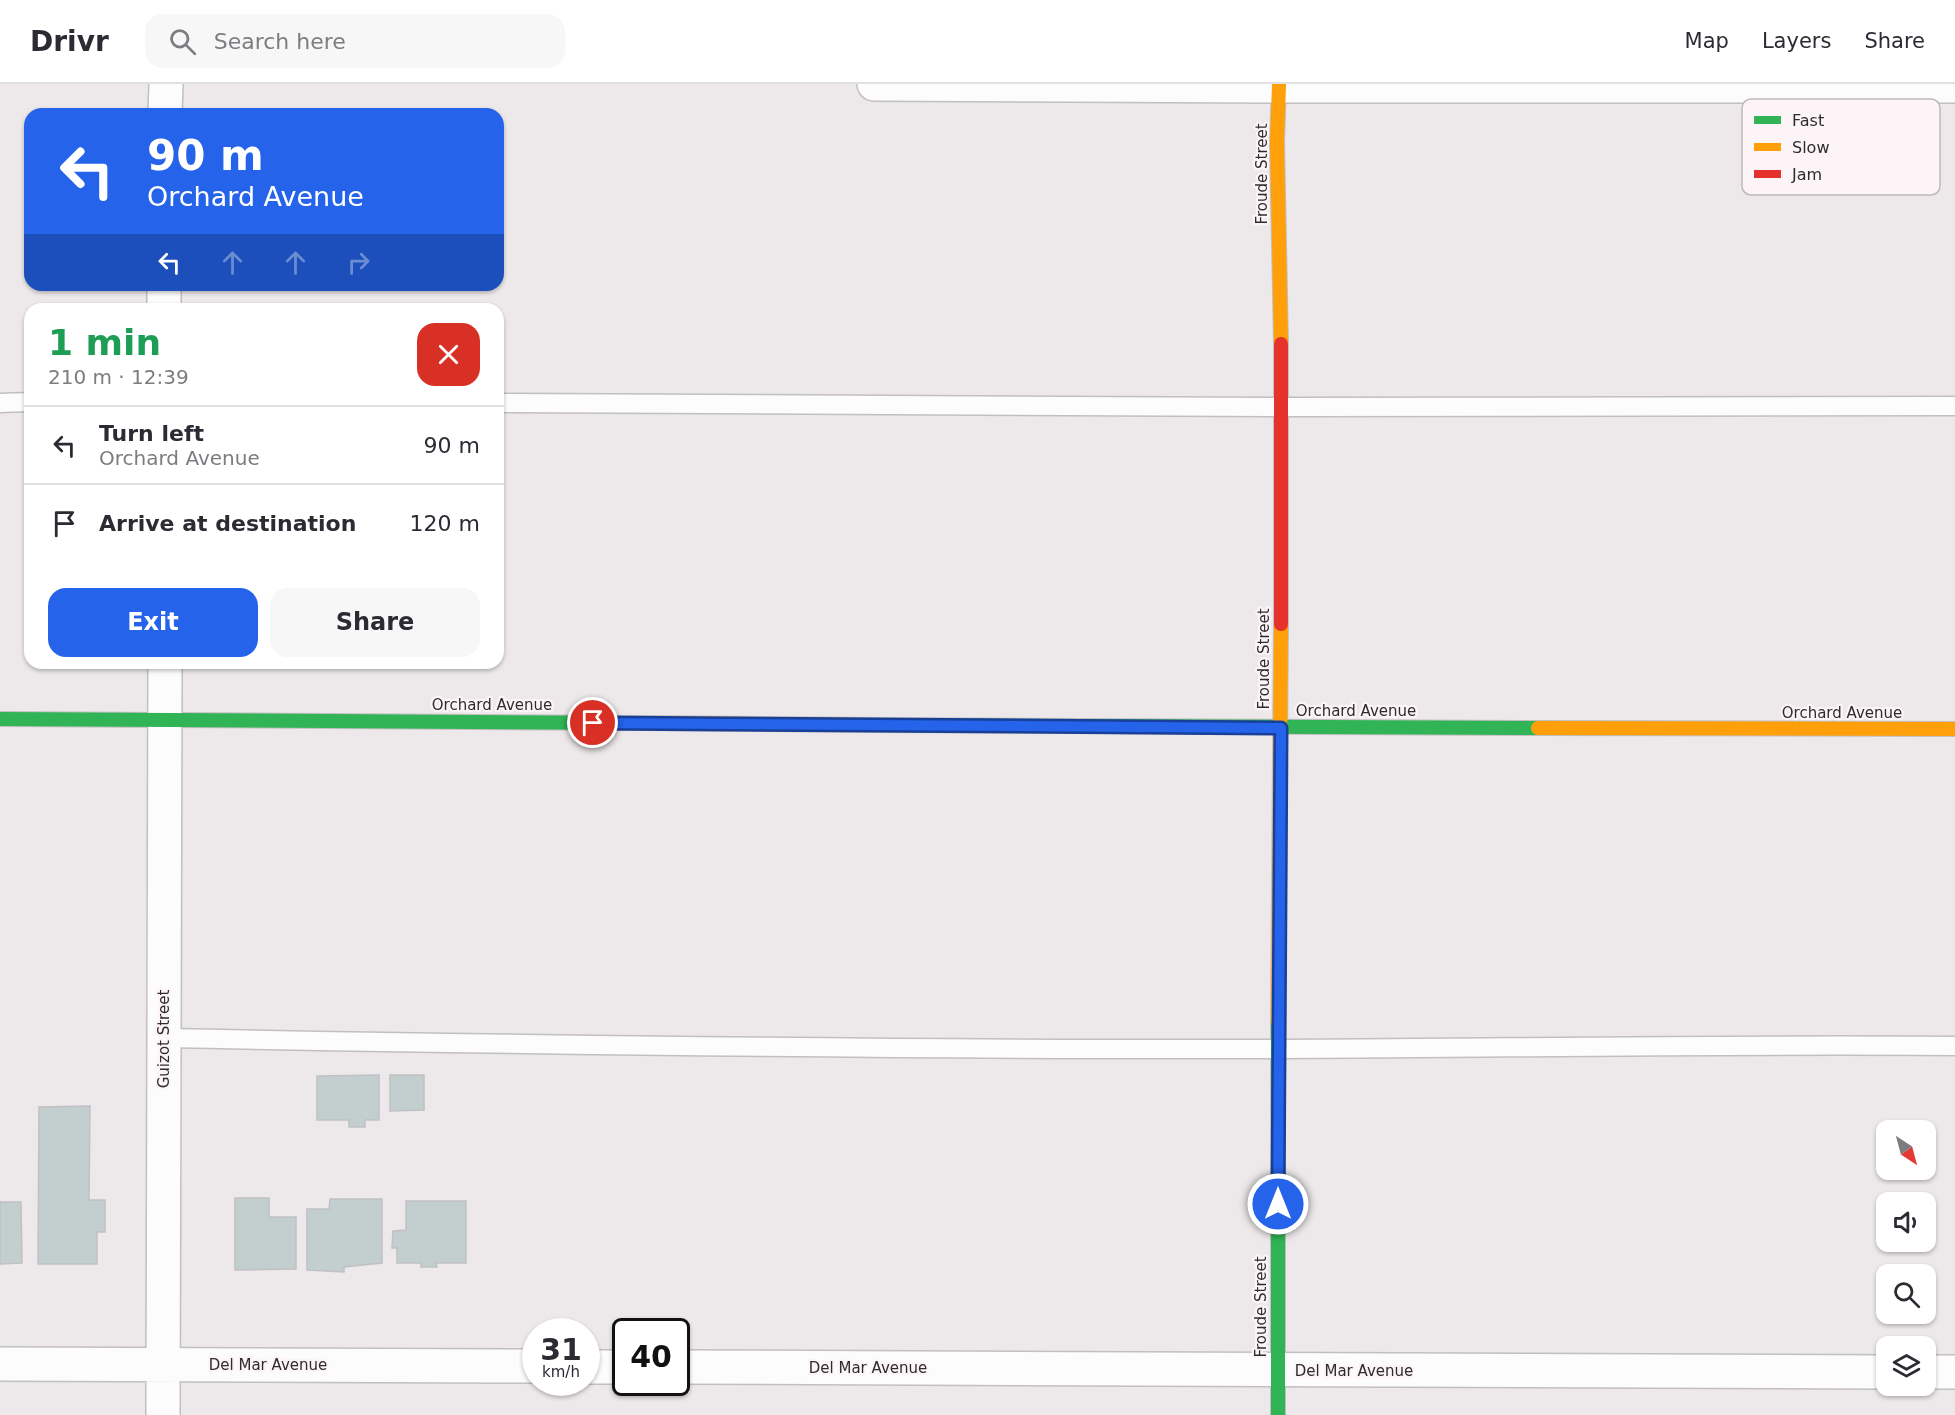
<!DOCTYPE html>
<html lang="en">
<head>
<meta charset="utf-8">
<style>
	:root { --surface:#fff; --page:#f7f7f7; --text:#2b2b33; --muted:#7c7c81; --line:#e1e1e2; --accent:#2563eb }
	body { margin:0; font-family:"DejaVu Sans",sans-serif; background:var(--page); color:var(--text); height:100vh; display:flex; flex-direction:column; font-size:22px; white-space:nowrap }
	* { box-sizing:border-box; margin:0 }
	p { font-size:20px; color:var(--muted) }
	.icon { flex:none; width:33px; height:33px; fill:none; stroke:currentColor; stroke-width:2; stroke-linecap:round; stroke-linejoin:round }
	.map { position:relative; flex:1; overflow:hidden }
	.drawer { position:absolute; left:24px; top:219px; width:480px; height:366px; display:flex; flex-direction:column; background:var(--surface); border-radius:18px; box-shadow:0 2px 4px #0004 }
	.drawer>* { flex:none }
	.guide { position:absolute; left:24px; top:24px; width:480px; height:183px; border-radius:18px; box-shadow:0 2px 4px #0004; background:#2563eb; color:#fff; overflow:hidden }
	.needle { width:39px; rotate:144deg }
	.tools { position:absolute; left:1876px; top:1036px; display:grid; gap:12px }
	.tools a { display:grid; place-items:center; width:60px; height:60px; border-radius:12px; background:var(--surface); box-shadow:0 2px 4px #0004; font-size:30px }
	.speed { position:absolute; left:522px; top:1234px; display:flex; gap:12px; font-size:30px; font-weight:700; text-align:center }
	.speed>* { display:grid; place-content:center; width:78px; height:78px; border-radius:50%; background:var(--surface); box-shadow:0 2px 4px #0004; line-height:1 }
	.speed small { font-size:15px; font-weight:400 }
	.speed .limit { border:3px solid #111; border-radius:9px; background:#fff; color:#111 }
	.pin { position:absolute; display:grid; place-items:center; width:51px; height:51px; color:#fff; margin:-26px; border:3px solid #fff; border-radius:50%; box-shadow:0 2px 6px #0007 }
	.me { position:absolute; width:66px; margin:-33px; rotate:0deg; stroke-linejoin:round; filter:drop-shadow(0 0 4px #0008) }
	.turn { display:flex; align-items:center; gap:21px; height:126px; padding:0 24px; font-size:27px }
	.turn .icon { width:78px; height:78px; stroke-width:2.5 }
	.turn b { display:block; font-size:42px; line-height:51px }
	.lanes { display:flex; align-items:center; height:57px; padding:0 24px; background:#0003; justify-content:center; gap:30px; direction:ltr }
	.lanes .off { opacity:.35 }
	.round { display:grid; place-items:center; flex:none; width:63px; height:63px; border-radius:18px; background:var(--page) }
	.head { display:flex; align-items:center; justify-content:space-between; height:102px; padding:0 24px }
	h1 { font-size:36px; font-weight:800; line-height:45px; color:#1e9e55 }
	.primary-button { display:flex; gap:12px; margin-top:auto; padding:12px 24px }
	.primary-button a { flex:1; height:69px; border-radius:18px; background:var(--accent); color:#fff; font-size:24px; font-weight:800; line-height:69px; text-align:center }
	.primary-button a+a { background:var(--page); color:var(--text) }
	ul { padding:0; list-style:none }
	li { display:flex; align-items:center; gap:18px; height:78px; padding:0 24px; border-top:2px solid var(--line) }
	li div { flex:1 }
	li b { display:block; font-size:22px }
	li em { font-style:normal }
	header { display:flex; align-items:center; gap:36px; box-sizing:border-box; height:84px; padding:0 30px; background:var(--surface); border-bottom:2px solid var(--line) }
	header strong { font-size:28px }
	nav { display:flex; gap:33px; margin-inline-start:auto; font-size:21px }
	.search { width:420px; height:54px; background:var(--page); display:flex; align-items:center; gap:15px; box-sizing:border-box; padding:0 21px; border-radius:18px; color:var(--muted); font-size:22px }
	.map>svg:first-child { display:block }
</style>
</head>
<body>
<header>
<strong>Drivr</strong>
<div class="search"><svg class="icon" aria-label="search" viewBox="0 0 24 24"><circle cx="10" cy="10" r="6"/><path d="M15 15l6 6"/></svg>Search here</div>
<nav><a>Map</a><a>Layers</a><a>Share</a></nav>
</header>
<div class="map">
<svg width="1955" height="1331" viewBox="0 0 1955 1331">
	<rect width="100%" height="100%" fill="#ede9eb"/>
	<path fill="#c3cecf" stroke="#c1c1c2" stroke-width="1.5" d="M379,991V1036H365V1043H349V1036H317V992Z
		M390,991H424V1026L390,1027Z
		M90,1022L89,1116H105V1148H97V1180H38L39,1023Z
		M235,1114H269V1133H296V1185L235,1186Z
		M330,1115H382V1179L344,1183V1188L307,1186V1125H329Z
		M406,1117H466V1179H436L437,1183H421V1179H397V1164H392L393,1147L406,1146Z
		M0,1118H21L22,1179L0,1180Z"/>
	<g fill="none" stroke-linecap="round" stroke-linejoin="round">
		<defs>
			<path id="lane" d="M0,319L30,318
				M498,319L1282,323L1955,322
				M164,954C536,961 908,966 1280,965C1505,964 1730,960 1955,962"/>
			<path id="street" d="M874,0L1279,2H1955
				M165,30L166,0
				M164,225V201
				M0,1280L536,1282
				M586,1283H626
				M676,1283L1887,1288
				M1926,1288H1955
				M163,1331L165,579"/>
			<path id="fast" d="M0,635L640,639
				M877,641L1538,644
				M1278,1331V937"/>
			<path id="slow" d="M1279,0L1277,58L1281,260
				M640,639L877,641
				M1538,644L1955,645
				M1278,937L1281,540"/>
			<path id="jam" d="M1281,540V260"/>
		</defs>
		<use href="#lane" stroke="#c2bfc1" stroke-width="21"/>
		<use href="#street" stroke="#c2bfc1" stroke-width="36"/>
		<use href="#fast" stroke="#c2bfc1" stroke-width="16"/>
		<use href="#slow" stroke="#c2bfc1" stroke-width="16"/>
		<use href="#jam" stroke="#c2bfc1" stroke-width="16"/>
		<use href="#lane" stroke="#fcfcfc" stroke-width="18"/>
		<use href="#street" stroke="#fcfcfc" stroke-width="33"/>
		<use href="#fast" stroke="#30b455" stroke-width="14"/>
		<use href="#slow" stroke="#ff9f0a" stroke-width="14"/>
		<use href="#jam" stroke="#e5322d" stroke-width="14"/>
	</g>
	<g fill="none" stroke-linecap="round" stroke-linejoin="round">
		<defs>
			<path id="route" d="M593,639L1281,644L1278,1120"/>
		</defs>
		<use href="#route" stroke="#184099" stroke-width="15"/>
		<use href="#route" stroke="#2563eb" stroke-width="10"/>
	</g>
	<g text-anchor="middle" stroke-width="4.5" stroke-linejoin="round" paint-order="stroke">
		<g font-size="15" fill="#2f2c2d" stroke="#fcf4f7">
			<text transform="translate(1262 90) rotate(-90)" y="5">Froude Street</text>
			<text transform="translate(1264 575) rotate(-90)" y="5">Froude Street</text>
			<text x="492" y="626">Orchard Avenue</text>
			<text x="1356" y="632">Orchard Avenue</text>
			<text x="1842" y="634">Orchard Avenue</text>
			<text transform="translate(164 955) rotate(-90)" y="5">Guizot Street</text>
			<text transform="translate(1261 1223) rotate(-90)" y="5">Froude Street</text>
			<text x="268" y="1286">Del Mar Avenue</text>
			<text x="868" y="1289">Del Mar Avenue</text>
			<text x="1354" y="1292">Del Mar Avenue</text>
		</g>
	</g>
	<rect x="1742" y="15" width="198" height="96" rx="9" fill="#fcf4f7" stroke="#beb8ba" stroke-width="1.5"/>
	<rect x="1754" y="32" width="27" height="8" fill="#30b455"/>
	<rect x="1754" y="59" width="27" height="8" fill="#ff9f0a"/>
	<rect x="1754" y="86" width="27" height="8" fill="#e5322d"/>
	<g font-size="16" fill="#2f2c2d">
		<text x="1792" y="42">Fast</text>
		<text x="1792" y="69">Slow</text>
		<text x="1792" y="96">Jam</text>
	</g>
</svg>
<div class="tools">
<a><svg class="needle" viewBox="-14 -14 28 28"><path d="M0-13l5 13h-10z" fill="#e53935"/><path d="M0 13l5-13h-10z" fill="#7c7c81"/></svg></a>
<a><svg class="icon" aria-label="sound" viewBox="0 0 24 24"><path d="M4 9h4l5-4v14l-5-4H4zM17 9q2 3 0 6"/></svg></a>
<a><svg class="icon" aria-label="search" viewBox="0 0 24 24"><circle cx="10" cy="10" r="6"/><path d="M15 15l6 6"/></svg></a>
<a><svg class="icon" aria-label="layers" viewBox="0 0 24 24"><path d="M12 4l9 5-9 5-9-5zM3 14l9 5 9-5"/></svg></a>
</div>
<div class="speed"><div>31<small>km/h</small></div><div class="limit">40</div></div>
<div class="pin" style="left:593px;top:639px;background:#d93025"><svg class="icon" aria-label="arrive" viewBox="0 0 24 24"><path d="M6 21V4h12l-3 4 3 4H6"/></svg></div>
<svg class="me" style="left:1278px;top:1120px" viewBox="-20 -20 40 40"><circle r="17" fill="#2563eb" stroke="#fff" stroke-width="3"/><path d="M0-11L8 9 0 5-8 9z" fill="#fff"/></svg>
<div class="guide">
<div class="turn"><svg class="icon" aria-label="left" viewBox="0 0 24 24"><path d="M17 20v-9H6M10 6l-5 5 5 5"/></svg><div><b>90 m</b>Orchard Avenue</div></div>
<div class="lanes"><svg class="icon" aria-label="left" viewBox="0 0 24 24"><path d="M17 20v-9H6M10 6l-5 5 5 5"/></svg><svg class="icon off" aria-label="ahead" viewBox="0 0 24 24"><path d="M12 20V5M6 11l6-6 6 6"/></svg><svg class="icon off" aria-label="ahead" viewBox="0 0 24 24"><path d="M12 20V5M6 11l6-6 6 6"/></svg><svg class="icon off" aria-label="right" viewBox="0 0 24 24"><path d="M7 20v-9h11M14 6l5 5-5 5"/></svg></div>
</div>
<section class="drawer">
<div class="head"><div><h1>1 min</h1><p>210 m · 12:39</p></div><a class="round" style="background:#d93025;color:#fff"><svg class="icon" aria-label="close" viewBox="0 0 24 24"><path d="M6 6l12 12M18 6L6 18"/></svg></a></div>
<ul>
<li><svg class="icon" aria-label="left" viewBox="0 0 24 24"><path d="M17 20v-9H6M10 6l-5 5 5 5"/></svg><div><b>Turn left</b><p>Orchard Avenue</p></div><em>90 m</em></li>
<li><svg class="icon" aria-label="arrive" viewBox="0 0 24 24"><path d="M6 21V4h12l-3 4 3 4H6"/></svg><div><b>Arrive at destination</b></div><em>120 m</em></li>
</ul>
<div class="primary-button"><a>Exit</a><a>Share</a></div>
</section>
</div>
</body>
</html>
